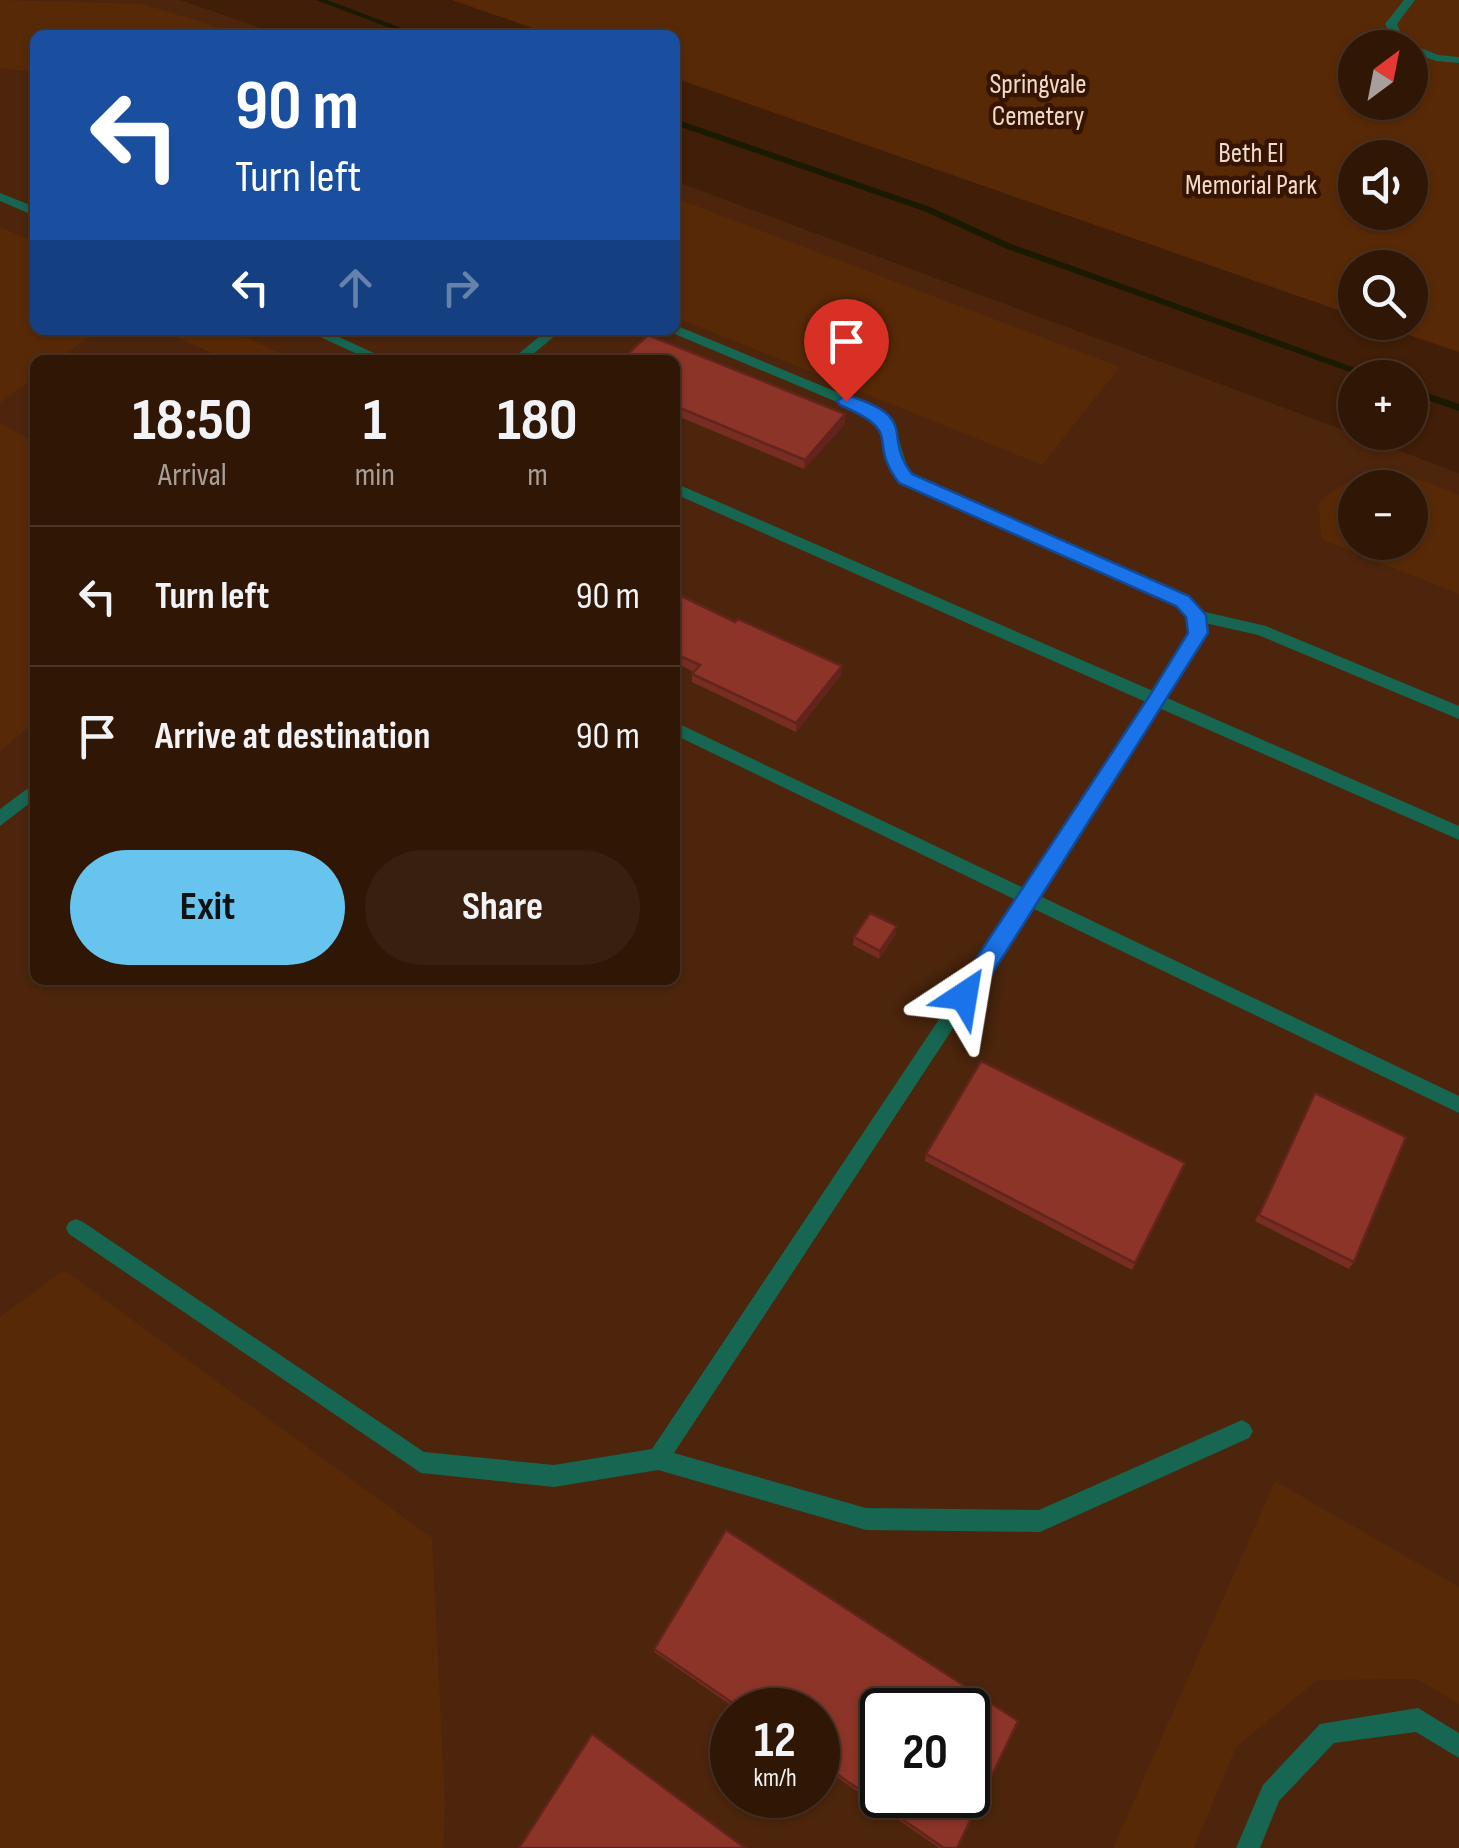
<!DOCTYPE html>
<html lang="en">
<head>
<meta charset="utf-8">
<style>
	:root { --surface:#301605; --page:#381f0f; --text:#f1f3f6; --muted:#a89f9a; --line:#4b3527; --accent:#67c4ef }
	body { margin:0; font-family:"Sofia Sans Condensed",sans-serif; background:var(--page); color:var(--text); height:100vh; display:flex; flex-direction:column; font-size:38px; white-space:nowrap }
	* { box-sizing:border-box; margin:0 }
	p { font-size:32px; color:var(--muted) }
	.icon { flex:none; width:55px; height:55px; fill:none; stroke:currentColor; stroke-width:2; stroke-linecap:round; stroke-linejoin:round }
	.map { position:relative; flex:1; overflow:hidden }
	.sheet { position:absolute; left:30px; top:355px; width:650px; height:630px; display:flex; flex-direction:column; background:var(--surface); border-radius:15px; box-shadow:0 2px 8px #0004,0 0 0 2px var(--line) }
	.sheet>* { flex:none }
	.guide { position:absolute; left:30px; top:30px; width:650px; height:305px; border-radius:15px; box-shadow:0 2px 8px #0004,0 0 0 2px var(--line); background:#1a4fa0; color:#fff; overflow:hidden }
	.needle { width:65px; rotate:32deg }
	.controls { position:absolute; left:1338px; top:30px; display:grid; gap:20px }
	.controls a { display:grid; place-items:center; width:90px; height:90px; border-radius:50%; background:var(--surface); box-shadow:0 2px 8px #0004,0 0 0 2px var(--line); font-size:50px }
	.speed { position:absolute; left:710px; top:1688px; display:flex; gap:20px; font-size:50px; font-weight:700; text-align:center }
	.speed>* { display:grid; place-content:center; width:130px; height:130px; border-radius:50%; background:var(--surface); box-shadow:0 2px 8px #0004,0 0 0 2px var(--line); line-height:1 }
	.speed small { font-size:25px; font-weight:400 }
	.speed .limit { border:5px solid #111; border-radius:15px; background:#fff; color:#111 }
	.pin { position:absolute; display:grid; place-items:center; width:85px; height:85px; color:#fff; margin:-102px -42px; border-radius:50% 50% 50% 0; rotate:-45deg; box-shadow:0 0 10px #0007 }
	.pin .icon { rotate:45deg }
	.me { position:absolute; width:110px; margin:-55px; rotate:33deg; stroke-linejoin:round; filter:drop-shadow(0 0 8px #0008) }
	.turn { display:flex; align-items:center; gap:35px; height:210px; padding:0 40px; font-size:45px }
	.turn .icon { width:130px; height:130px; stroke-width:2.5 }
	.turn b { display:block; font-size:70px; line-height:85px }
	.lanes { display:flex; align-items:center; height:95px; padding:0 40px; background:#0003; justify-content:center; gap:50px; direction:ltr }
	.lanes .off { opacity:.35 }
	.eta { display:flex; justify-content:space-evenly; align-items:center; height:170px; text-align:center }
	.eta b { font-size:60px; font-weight:700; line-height:70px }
	.action { display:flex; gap:20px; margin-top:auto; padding:20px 40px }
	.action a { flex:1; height:115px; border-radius:60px; background:var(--accent); color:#111; font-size:40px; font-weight:700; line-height:115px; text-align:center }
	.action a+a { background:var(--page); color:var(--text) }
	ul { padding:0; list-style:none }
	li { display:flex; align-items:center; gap:30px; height:140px; padding:0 40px; border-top:2px solid var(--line) }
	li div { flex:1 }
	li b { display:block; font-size:38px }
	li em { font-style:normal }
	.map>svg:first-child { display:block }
</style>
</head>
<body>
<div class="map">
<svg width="1459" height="1848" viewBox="0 0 1459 1848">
	<rect width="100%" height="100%" fill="#401e07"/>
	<path fill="#4c250c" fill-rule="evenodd" d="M0,0H180L281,35H35V330H675V181L1459,473V1848H0ZM35,360H675V980H35ZM1355,488H1410V542H1355ZM732,1710H818V1795H732ZM882,1710H968V1795H882Z"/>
	<path fill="#582907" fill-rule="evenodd" d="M0,0L142,4L244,35H35V72L0,68Z
		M452,0H1459V352L1373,323L1410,322V268H1355V316L675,78V35H552ZM1355,48H1410V102H1355ZM1355,158H1410V212H1355Z
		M675,198L1120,367L1042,465L675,317Z
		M0,227L35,242V330H99L58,360H35V377L0,403Z
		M160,330H229L296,360H228Z
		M0,423L35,442V722L0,751Z
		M1405,474L1459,495V594L1321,539L1319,502L1347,482ZM1355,488H1410V542H1355Z
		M64,1270L432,1538L445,1805L443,1848H0V1317Z
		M1275,1481L1459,1587V1704L1417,1679L1317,1680L1236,1747L1194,1848H1113Z"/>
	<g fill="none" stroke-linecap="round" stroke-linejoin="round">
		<path fill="#1a1a00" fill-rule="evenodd" d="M316,0H327L420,35H409Z
			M675,119L930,207L1011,244L1383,378H1367L1005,248L924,211L675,125Z
			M1410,387L1459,404V411L1410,394Z"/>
		<path fill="#166651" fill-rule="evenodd" d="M1404,0H1415L1397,24L1404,41L1438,55L1459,57V63L1436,61L1410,52V48L1395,45L1385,24Z
			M0,193L35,207V216L0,201Z
			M675,325L885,412L896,431L910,475L1188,597L1201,611L1266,626L1459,706V719L1258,635L1205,623L1206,633L1165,697L1459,826V840L1159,708L1040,896L1459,1096V1113L1032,908L674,1453L866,1508L1039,1510L1242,1420L1249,1424L1253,1431L1249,1438L1040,1532L866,1530L658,1470L554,1487L421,1473L69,1234L66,1228L69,1222L76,1219L83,1222L424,1452L554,1465L652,1449L1018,901L675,735V722L1026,889L1146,702L675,494V483L1153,691L1190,633L1189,617L1178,605L900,481L890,463L875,418L670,332L669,330H675Z
			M305,330H324L389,360H370Z
			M547,330H562L526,360H511Z
			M35,783V799L0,826V809Z
			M1418,1708L1459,1733V1758L1416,1732L1334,1743L1279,1801L1260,1848H1236L1263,1785L1320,1724Z"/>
	</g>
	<path fill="#782d22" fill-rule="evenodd" d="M675,360L845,424L804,469L675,415Z
		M675,593L841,675L796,732L692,682V674L694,672L675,663Z
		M896,934L879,959L853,945L854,937Z
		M1315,1093L1354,1262L1349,1269L1255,1221Z
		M926,1154L1185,1163L1132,1270L925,1161Z
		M726,1530L1018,1721L957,1848H939L818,1764V1710H738L654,1652V1649ZM882,1710H968V1795H882Z"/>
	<path fill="#62241c" d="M845,414V424L804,469L805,460Z
		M842,666L841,675L796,732V723Z
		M897,926L896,934L879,959L880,951Z"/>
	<path fill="#8c3428" stroke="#62241c" stroke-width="2.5" fill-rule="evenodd" d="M648,335L845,414L805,460L675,406V360H621Z
		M675,593L735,622L738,619L842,666L796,723L692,674L700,665L675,654Z
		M870,913L897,926L880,951L854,937Z
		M981,1061L1185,1163L1135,1263L926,1154Z
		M1315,1093L1406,1137L1354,1262L1259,1215Z
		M726,1530L1018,1721L957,1848H944L818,1761V1710H743L654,1649ZM882,1710H968V1795H882Z
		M592,1734L745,1848H519Z"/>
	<path fill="#1a73e8" stroke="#114b97" stroke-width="2.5" d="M846,395C922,418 881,434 912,474L1189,596L1206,615L1208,633L973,1004H956V989L1150,695L1188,633L1186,617L1176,606L899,483C865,438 907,434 840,405L837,401Z"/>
	<g text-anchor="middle" stroke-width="9" stroke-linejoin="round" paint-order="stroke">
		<g font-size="28" fill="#f1dace" stroke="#351400">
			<text x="1038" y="93">Springvale<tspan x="1038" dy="32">Cemetery</tspan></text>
			<text x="1251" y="162">Beth El<tspan x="1251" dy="32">Memorial Park</tspan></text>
		</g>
	</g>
</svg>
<div class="controls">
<a><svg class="needle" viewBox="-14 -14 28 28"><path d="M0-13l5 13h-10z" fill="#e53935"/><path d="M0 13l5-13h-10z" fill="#a89f9a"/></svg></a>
<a><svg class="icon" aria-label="sound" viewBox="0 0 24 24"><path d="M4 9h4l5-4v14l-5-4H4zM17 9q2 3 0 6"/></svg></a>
<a><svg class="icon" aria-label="search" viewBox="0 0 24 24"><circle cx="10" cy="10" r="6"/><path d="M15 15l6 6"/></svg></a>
<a>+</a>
<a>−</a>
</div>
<div class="speed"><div>12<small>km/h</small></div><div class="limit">20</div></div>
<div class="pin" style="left:846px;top:401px;background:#d93025"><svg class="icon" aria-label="arrive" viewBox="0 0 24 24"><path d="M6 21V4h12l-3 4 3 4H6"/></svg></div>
<svg class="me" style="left:964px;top:996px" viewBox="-20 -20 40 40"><path d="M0-17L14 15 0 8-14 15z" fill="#1a73e8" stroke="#fff" stroke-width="4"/></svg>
<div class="guide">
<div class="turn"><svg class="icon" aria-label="left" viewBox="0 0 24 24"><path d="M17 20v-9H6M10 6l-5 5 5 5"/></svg><div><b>90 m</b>Turn left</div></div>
<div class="lanes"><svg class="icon" aria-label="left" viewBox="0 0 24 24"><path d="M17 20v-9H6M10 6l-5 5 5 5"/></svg><svg class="icon off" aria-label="ahead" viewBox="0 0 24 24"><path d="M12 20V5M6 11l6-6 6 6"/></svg><svg class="icon off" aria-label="right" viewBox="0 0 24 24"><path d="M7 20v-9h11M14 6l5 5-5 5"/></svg></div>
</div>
<section class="sheet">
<div class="eta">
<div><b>18:50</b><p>Arrival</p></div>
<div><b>1</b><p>min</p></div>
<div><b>180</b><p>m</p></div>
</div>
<ul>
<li><svg class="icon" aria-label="left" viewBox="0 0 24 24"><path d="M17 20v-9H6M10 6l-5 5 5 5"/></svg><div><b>Turn left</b></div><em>90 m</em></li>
<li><svg class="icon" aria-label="arrive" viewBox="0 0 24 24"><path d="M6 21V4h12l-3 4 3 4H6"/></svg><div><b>Arrive at destination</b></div><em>90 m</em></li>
</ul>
<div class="action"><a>Exit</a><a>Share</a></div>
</section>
</div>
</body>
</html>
